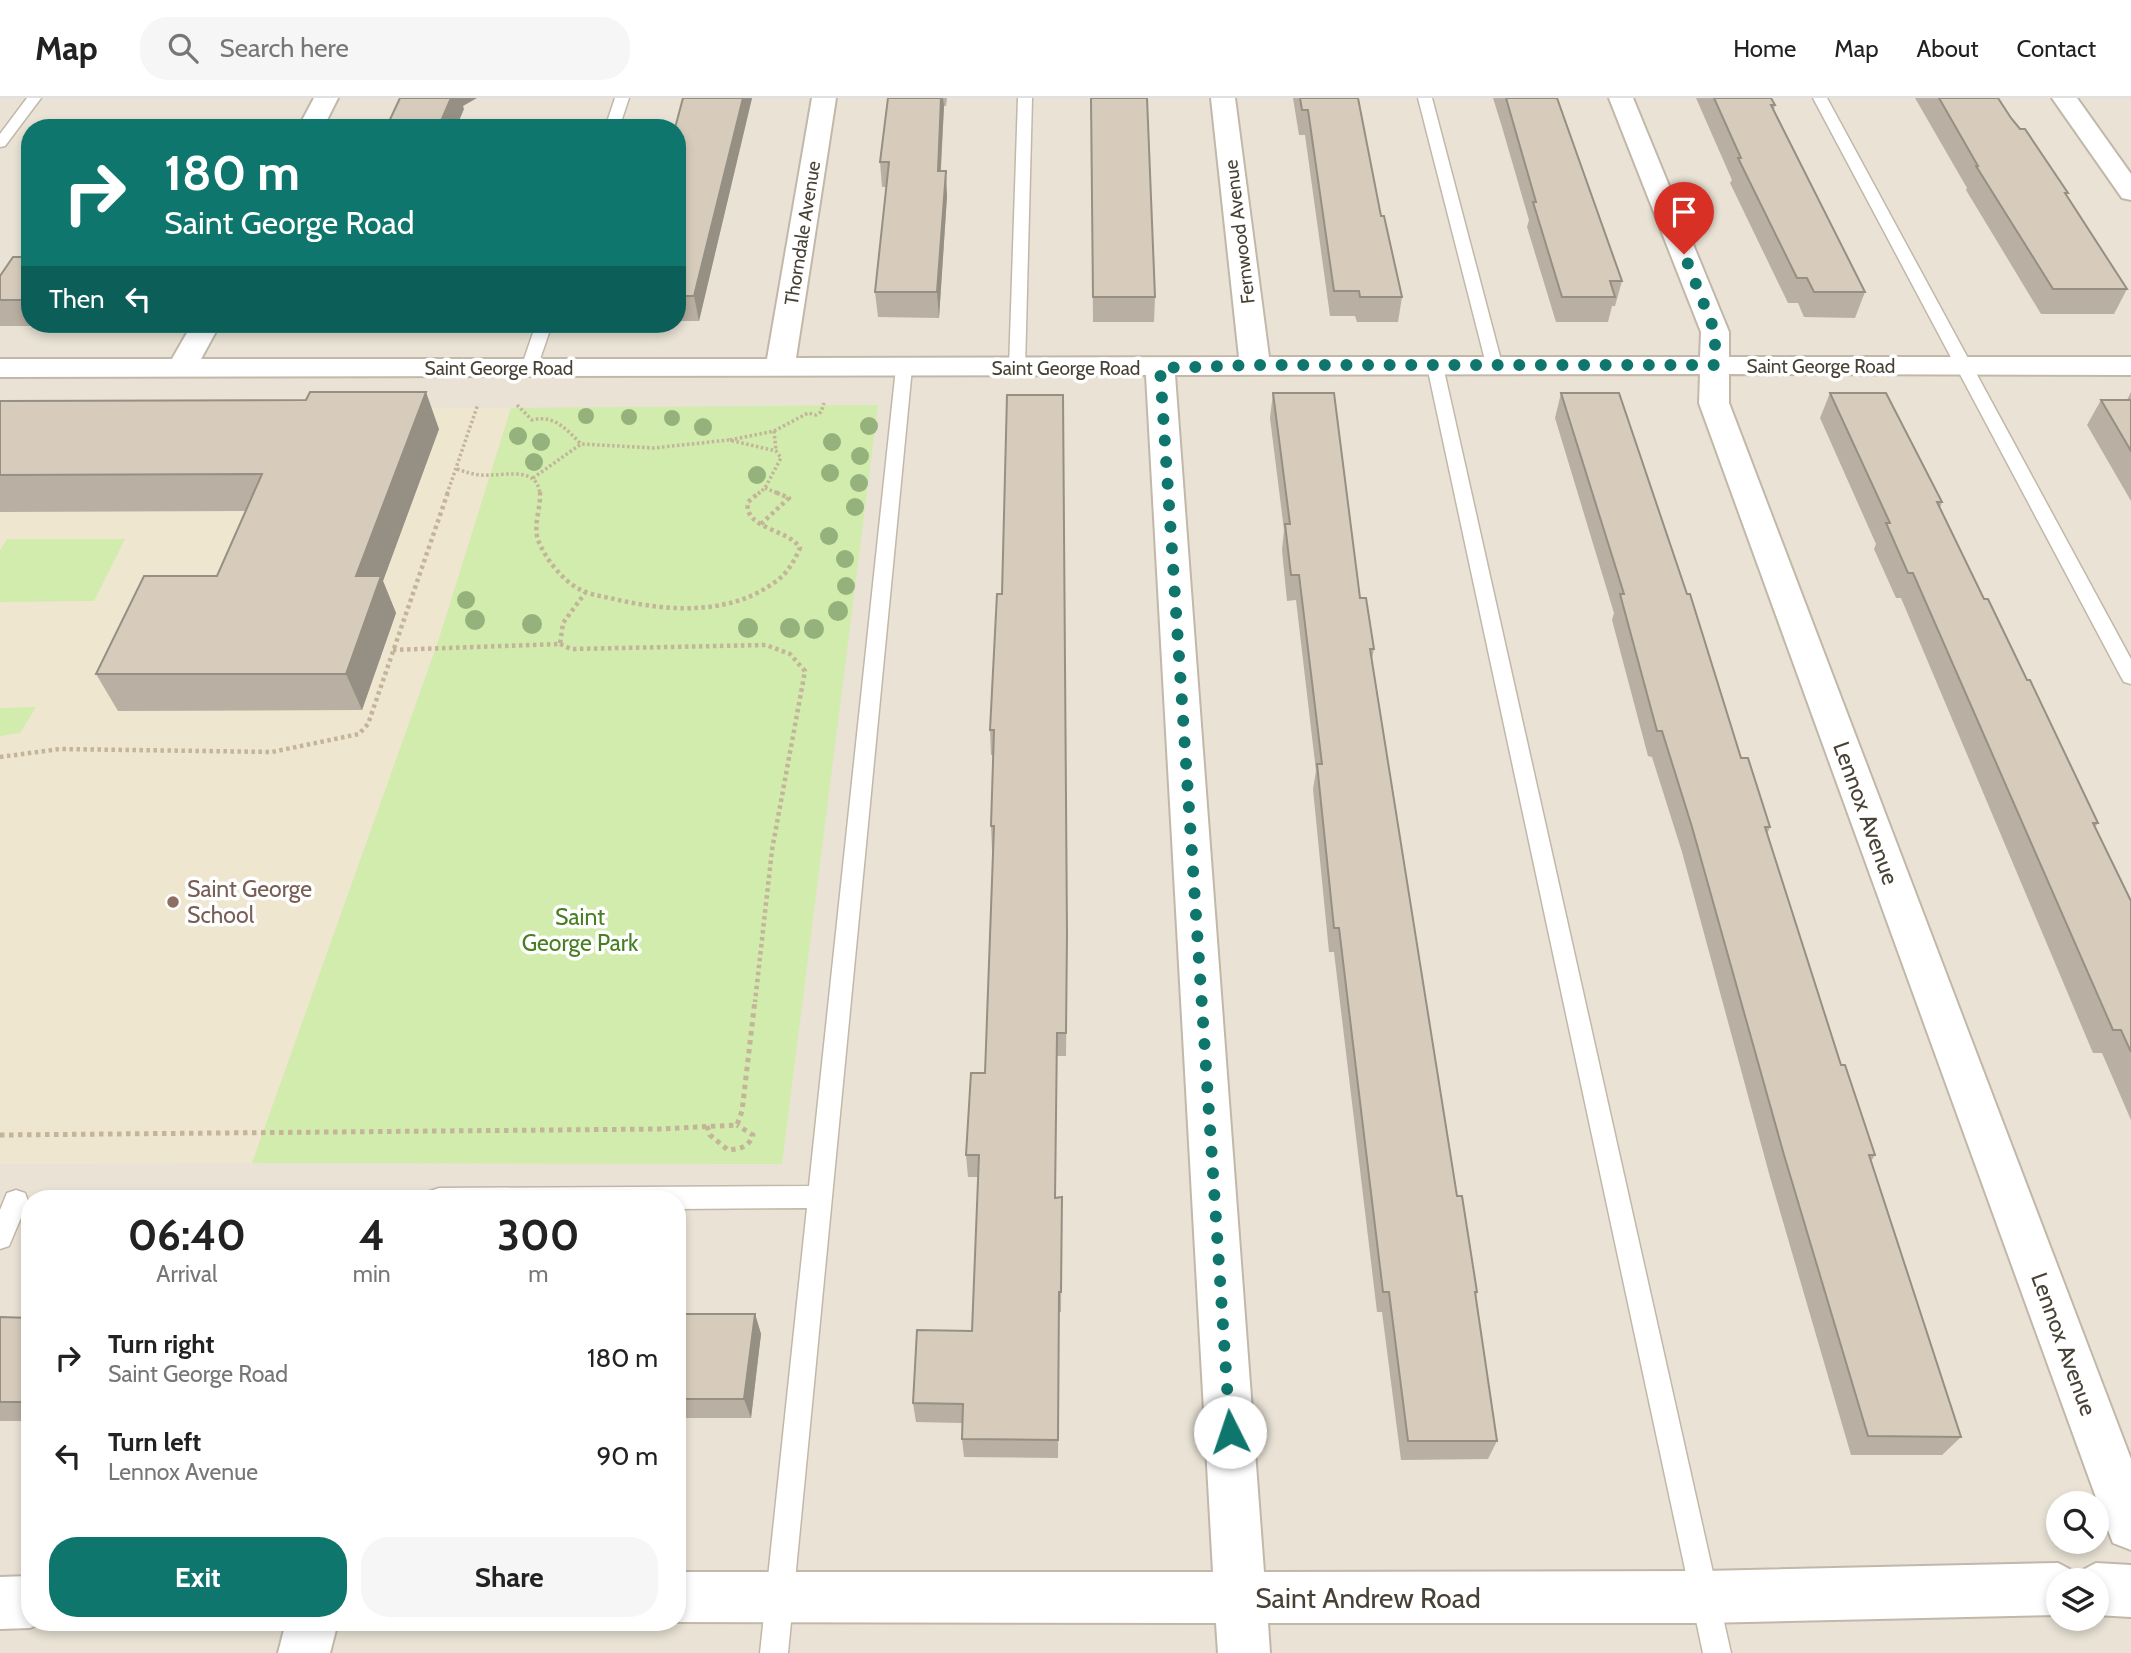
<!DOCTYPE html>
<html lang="en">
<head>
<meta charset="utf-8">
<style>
	:root { --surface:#fff; --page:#f6f6f6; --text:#222; --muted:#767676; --line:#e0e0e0; --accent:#0f766e }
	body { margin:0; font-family:Cabin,sans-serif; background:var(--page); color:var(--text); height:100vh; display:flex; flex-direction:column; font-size:26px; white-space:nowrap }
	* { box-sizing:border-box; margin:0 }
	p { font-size:23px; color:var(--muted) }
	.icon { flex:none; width:38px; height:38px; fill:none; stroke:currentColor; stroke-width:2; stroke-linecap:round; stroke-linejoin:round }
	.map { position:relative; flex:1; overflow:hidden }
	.panel { position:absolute; left:21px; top:1092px; width:665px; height:441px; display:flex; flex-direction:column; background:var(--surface); border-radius:28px; box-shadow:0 4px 10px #0003 }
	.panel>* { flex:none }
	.guide { position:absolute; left:21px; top:21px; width:665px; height:214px; border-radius:28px; box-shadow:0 4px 10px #0003; background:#0f766e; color:#fff; overflow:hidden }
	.controls { position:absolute; left:2046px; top:1393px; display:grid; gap:14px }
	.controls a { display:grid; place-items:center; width:63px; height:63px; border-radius:50%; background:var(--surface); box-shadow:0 4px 10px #0003; font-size:35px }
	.pin { position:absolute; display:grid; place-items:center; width:60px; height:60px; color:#fff; margin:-72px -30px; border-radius:50% 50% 50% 0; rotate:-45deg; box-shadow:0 0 7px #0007 }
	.pin .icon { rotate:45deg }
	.me { position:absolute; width:77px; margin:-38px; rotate:356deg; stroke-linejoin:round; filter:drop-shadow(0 0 5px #0008) }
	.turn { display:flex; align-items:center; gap:24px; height:147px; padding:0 28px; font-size:32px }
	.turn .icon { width:91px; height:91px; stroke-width:2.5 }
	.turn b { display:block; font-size:49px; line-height:60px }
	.then { display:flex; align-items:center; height:66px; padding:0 28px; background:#0003; gap:14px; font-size:26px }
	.eta { display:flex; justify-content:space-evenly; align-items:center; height:119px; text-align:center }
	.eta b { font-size:42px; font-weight:800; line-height:49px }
	.button { display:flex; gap:14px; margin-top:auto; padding:14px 28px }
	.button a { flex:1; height:80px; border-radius:28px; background:var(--accent); color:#fff; font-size:28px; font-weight:800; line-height:80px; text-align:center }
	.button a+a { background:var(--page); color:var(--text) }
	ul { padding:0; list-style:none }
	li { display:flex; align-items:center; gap:21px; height:98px; padding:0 28px }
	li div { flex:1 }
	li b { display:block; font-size:26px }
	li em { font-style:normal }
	header { display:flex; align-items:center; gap:42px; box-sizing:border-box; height:98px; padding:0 35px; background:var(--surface); border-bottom:2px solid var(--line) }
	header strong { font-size:33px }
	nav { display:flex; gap:38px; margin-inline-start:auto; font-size:24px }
	.search { width:490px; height:63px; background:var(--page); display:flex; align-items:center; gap:18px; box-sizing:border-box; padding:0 24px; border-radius:28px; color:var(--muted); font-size:26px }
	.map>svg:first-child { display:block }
</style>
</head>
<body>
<header>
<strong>Map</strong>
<div class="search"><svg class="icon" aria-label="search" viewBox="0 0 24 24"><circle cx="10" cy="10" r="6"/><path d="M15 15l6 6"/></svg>Search here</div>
<nav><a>Home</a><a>Map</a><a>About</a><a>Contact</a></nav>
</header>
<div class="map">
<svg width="2131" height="1555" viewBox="0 0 2131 1555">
	<rect width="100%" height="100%" fill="#f5f0e7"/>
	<path fill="#e9e2d5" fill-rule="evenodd" d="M0,0H2131V1555H0ZM30,30H677V226H30ZM30,1101H677V1524H30ZM2058,1405H2096V1444H2058ZM2058,1482H2096V1521H2058Z"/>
	<path fill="#efe6d0" d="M0,308L511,310L438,544L252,1065L0,1066Z"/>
	<path fill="#d1ecad" d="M878,307L782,1066L252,1065L438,544L511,310Z
		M7,441H125L94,503L0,504V452Z
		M36,609L20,635L0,638V610Z"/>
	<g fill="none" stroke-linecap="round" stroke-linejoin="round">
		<defs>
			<path id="service" d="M27,0H41L5,48L0,49V36Z
				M615,0H629L619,30H605Z
				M1018,0H1032L1025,270L1017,275L1009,270Z
				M1418,0H1432L1502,266L1500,269L1494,271L1486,266Z
				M1813,0H1827L2131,561V586L2124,584L2121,579Z
				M536,226H552L537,270L529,275L521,270Z
				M1435,263L1443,268L1731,1555H1703L1427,268Z
				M904,265L912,270L788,1555H760L807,1110L677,1111V1101H427L430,1093L439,1090L809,1088L896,270Z
				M16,1092L25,1095L28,1103L9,1148L0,1151V1112L7,1095Z"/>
			<path id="minor" d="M314,0H338L323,30H298Z
				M812,0H836L796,260L1239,259L1211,0H1235L1269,259H1700L1701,234L1609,0H1633L1729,234V259H2131V277L1729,276V305L2131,1361V1452L2113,1445L2106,1427L1699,305L1700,276L1175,277L1264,1474L1704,1473L2058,1465L2077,1475L2096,1465L2131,1467V1519L2096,1517V1482H2058V1517L1704,1525H1268L1270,1555H1218L1216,1525L674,1524H677V1474H1213L1146,277L0,279V261H172L192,226H220L201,261H767Z
				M2052,0H2077L2131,76V102L2122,100Z
				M30,1478V1524H43L30,1530L0,1531V1479Z
				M286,1524H338L330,1555H278Z"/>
		</defs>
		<use href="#service" stroke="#c1b8a9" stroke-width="3"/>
		<use href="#minor" stroke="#c1b8a9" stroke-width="4"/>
		<path stroke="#c4b499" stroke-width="3.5" stroke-dasharray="2.5 2.5" stroke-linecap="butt" d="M517,307L532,322C554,316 567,332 581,346
			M774,333L776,353
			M730,342L774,333L808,315L816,317L821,314L824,305
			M457,371C468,375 478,378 490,377C509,377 537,369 540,396
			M533,380L581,346L654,350L729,342L776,353L781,360L765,390L758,396
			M765,390L780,396
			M447,396L478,306"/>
		<path stroke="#c4b499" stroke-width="4.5" stroke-dasharray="3.5 3.5" stroke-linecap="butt" d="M540,394C541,410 533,427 538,442C545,460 562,482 579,491C588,496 599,498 610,500C663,513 728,519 775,484C788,475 794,463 800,450C789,431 743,431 748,404L760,394
			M761,426L789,400L775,394
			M560,546L571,551L766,547L790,556L805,573L772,752L755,904
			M393,552L560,546L563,525L585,495
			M0,659L60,651L272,654L359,636L368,626L448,394"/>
		<path stroke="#c4b499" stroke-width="5" stroke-dasharray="4.5 4.5" stroke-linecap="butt" d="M707,1028L710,1037L728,1052C740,1051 749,1049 753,1037L737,1027
			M0,1037L660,1031L737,1027L742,1013L755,902"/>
		<use href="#service" fill="#fff" fill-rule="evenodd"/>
		<use href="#minor" fill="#fff" fill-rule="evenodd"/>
	</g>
	<g fill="#96b27c">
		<circle cx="586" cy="318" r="8"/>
		<circle cx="629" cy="319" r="8"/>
		<circle cx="672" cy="320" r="8"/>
		<circle cx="869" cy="328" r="9"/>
		<circle cx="703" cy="329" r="9"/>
		<circle cx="518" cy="338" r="9"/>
		<circle cx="541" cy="344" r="9"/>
		<circle cx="832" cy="344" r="9"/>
		<circle cx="860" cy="358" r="9"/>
		<circle cx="534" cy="364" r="9"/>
		<circle cx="830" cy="375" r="9"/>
		<circle cx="757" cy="377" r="9"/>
		<circle cx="859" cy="385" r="9"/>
		<circle cx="855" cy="409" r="9"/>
		<circle cx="829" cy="438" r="9"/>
		<circle cx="845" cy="461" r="9"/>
		<circle cx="846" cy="488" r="9"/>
		<circle cx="466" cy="502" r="9"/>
		<circle cx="838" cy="513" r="10"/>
		<circle cx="475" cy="522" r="10"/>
		<circle cx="532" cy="526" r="10"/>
		<circle cx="748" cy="530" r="10"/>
		<circle cx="790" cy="530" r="10"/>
		<circle cx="814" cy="531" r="10"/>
	</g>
	<path fill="#b9afa2" d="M683,0H752L699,223H677V30Z
		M888,0H947L946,8H944L941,73L947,98L939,220L878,219L875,194L886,89H882L880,64Z
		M1091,0L1155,199L1154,224H1093Z
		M1293,0H1358L1381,118L1402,199L1398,224H1357L1355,218H1330L1305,37H1299Z
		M1493,0H1557L1622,183L1615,208H1612L1608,224H1556L1527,129L1529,122L1502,29Z
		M1696,0H1771L1775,7L1774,12L1865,194L1855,220L1804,219L1798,205H1788L1730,85L1732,82Z
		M1915,0H1998L2011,20L2068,95L2066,98L2127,191L2114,216H2041L1966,92L1967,90Z
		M30,159V226H94L93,228H0V178Z
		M2131,294V403L2087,327L2101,302H2127Z
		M1273,295L1360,500L1374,551L1372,561L1457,1098L1477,1194L1476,1198L1497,1343L1488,1361L1401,1362L1382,1214H1377L1334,854H1329L1313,691L1316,673L1296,502L1287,503L1282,452L1284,432L1270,320Z
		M1561,295L1741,660L1770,729L1767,736L1841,967L1875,1057L1871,1063L1961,1339L1942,1357H1851L1770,1079L1682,754L1652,659L1648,658L1612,522L1614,515L1555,320Z
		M1830,295L1942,404L1940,410L1984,501L2027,582L2098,725L2095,729L2131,803V1022L2102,955H2093L1901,500H1896L1874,451L1876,446L1820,320Z
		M0,303L439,331L383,483L396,515L362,612L118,613L96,576L217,478L246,413L0,414Z
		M997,496L1067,860L1066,958H1057L1055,1100L1062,1099L1061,1214H1059L1058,1360L964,1359L962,1341V1325L916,1324L913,1305L972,1233L978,1079H968L966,1057L985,975L993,752H992L991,728L993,657H991L990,632Z
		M677,1216H755L761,1236L751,1320H677Z
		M0,1219L30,1220V1323H0Z"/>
	<path fill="#968f84" d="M451,0H477L463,8L464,11L456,30H438Z
		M743,0H752L699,223L694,198Z
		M941,0H943L944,8L939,98L938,73Z
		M946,73L947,98L939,220L937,194Z
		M426,294L439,331L383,483L396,515L362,612L346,576L356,478Z
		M755,1216L761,1236L751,1320L744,1301Z"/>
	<path fill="#d7ccbc" stroke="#968f84" stroke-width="2" d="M400,0H451L438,30H386Z
		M683,0H743L694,198H677V30H675Z
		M888,0H941L938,73H946L937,194H875L889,64H880Z
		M1091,0H1147L1155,199H1093Z
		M1300,0H1358L1381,118H1384L1402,199H1360L1359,193H1334L1308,12H1302Z
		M1506,0H1557L1622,183H1610L1615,199H1562L1533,104H1536Z
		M1714,0H1771L1775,7H1771L1865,194H1814L1807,180H1797L1738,60H1741Z
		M1939,0H1998L2011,20L2020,31H2025L2068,95H2065L2127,191H2053L1976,68H1978Z
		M145,25L196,26L194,30H142Z
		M13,159H30V202H0V178Z
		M310,294H426L356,478H381L346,576H96L144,478H217L262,376L0,377V303L306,302Z
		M1273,295H1334L1360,500H1366L1374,551H1370L1457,1098H1462L1477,1194H1475L1497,1343H1408L1389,1194H1383L1339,830H1334L1317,666H1322L1299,477H1291L1285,426H1290Z
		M1561,295H1619L1687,496H1690L1741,660H1748L1770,729H1765L1841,967H1845L1875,1057H1869L1961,1339L1868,1338L1784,1057L1692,729L1662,633H1657L1620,496H1624Z
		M1830,295H1886L1942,404H1937L1984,501H1988L2027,582H2030L2098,725H2093L2131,803V954L2121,932H2113L1913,475H1908L1886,425H1890Z
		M1007,297H1063L1067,836L1066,935H1057L1055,1100L1062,1099L1061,1194H1059L1058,1342L962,1341L963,1306L913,1305L917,1232L972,1233L979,1057H966L971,975H985L994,728H991L994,632H990L997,496H1002Z
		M2101,302H2131V353Z
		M677,1216H755L744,1301H677Z
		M0,1219L30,1220V1304H0Z"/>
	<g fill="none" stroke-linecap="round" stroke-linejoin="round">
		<path stroke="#0f766e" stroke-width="12" stroke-dasharray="0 21.6" d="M1230,1334L1160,270L1255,267H1715V234L1684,156"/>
	</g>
	<circle fill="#8d6e63" stroke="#fff" stroke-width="2.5" cx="173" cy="804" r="7"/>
	<g text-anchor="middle" stroke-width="7" stroke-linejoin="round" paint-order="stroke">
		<g font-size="19" fill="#484135" stroke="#fff">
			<text transform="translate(1239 134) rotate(-97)" y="7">Fernwood Avenue</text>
			<text transform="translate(802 135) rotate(-81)" y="7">Thorndale Avenue</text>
			<text x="1821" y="275">Saint George Road</text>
			<text x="499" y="277">Saint George Road</text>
			<text x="1066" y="277">Saint George Road</text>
		</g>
		<g font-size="23" fill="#484135" stroke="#fff">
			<text transform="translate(1866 715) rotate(70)" y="8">Lennox Avenue</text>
			<text transform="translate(2064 1246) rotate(70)" y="8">Lennox Avenue</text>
		</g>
		<g font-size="23" fill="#785e54" stroke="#fff" text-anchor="start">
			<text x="187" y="799">Saint George<tspan x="187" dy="26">School</tspan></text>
		</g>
		<g font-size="23" fill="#487f24" stroke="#fff">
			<text x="580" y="827">Saint<tspan x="580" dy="26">George Park</tspan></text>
		</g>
		<g font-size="28" fill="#484135" stroke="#fff">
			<text x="1368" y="1510">Saint Andrew Road</text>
		</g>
	</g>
</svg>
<div class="controls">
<a><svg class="icon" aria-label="search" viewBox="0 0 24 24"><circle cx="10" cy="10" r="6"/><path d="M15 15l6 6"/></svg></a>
<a><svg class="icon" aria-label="layers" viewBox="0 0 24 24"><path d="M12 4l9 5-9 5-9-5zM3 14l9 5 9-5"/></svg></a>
</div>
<div class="pin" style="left:1684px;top:156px;background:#d93025"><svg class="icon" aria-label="arrive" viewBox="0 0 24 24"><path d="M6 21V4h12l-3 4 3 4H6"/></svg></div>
<svg class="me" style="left:1230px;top:1334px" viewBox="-20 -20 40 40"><circle r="19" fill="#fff"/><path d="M0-13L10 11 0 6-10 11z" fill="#0f766e"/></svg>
<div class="guide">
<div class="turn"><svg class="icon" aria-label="right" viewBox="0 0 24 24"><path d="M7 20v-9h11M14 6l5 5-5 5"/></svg><div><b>180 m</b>Saint George Road</div></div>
<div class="then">Then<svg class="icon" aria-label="left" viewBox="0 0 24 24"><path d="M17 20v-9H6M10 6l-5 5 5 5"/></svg></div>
</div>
<section class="panel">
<div class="eta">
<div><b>06:40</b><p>Arrival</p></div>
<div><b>4</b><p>min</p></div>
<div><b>300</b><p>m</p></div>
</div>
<ul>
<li><svg class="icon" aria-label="right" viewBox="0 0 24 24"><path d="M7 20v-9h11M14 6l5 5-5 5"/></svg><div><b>Turn right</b><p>Saint George Road</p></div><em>180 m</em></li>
<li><svg class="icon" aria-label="left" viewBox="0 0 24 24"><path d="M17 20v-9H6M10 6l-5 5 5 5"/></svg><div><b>Turn left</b><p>Lennox Avenue</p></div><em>90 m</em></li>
</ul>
<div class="button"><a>Exit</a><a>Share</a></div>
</section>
</div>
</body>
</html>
